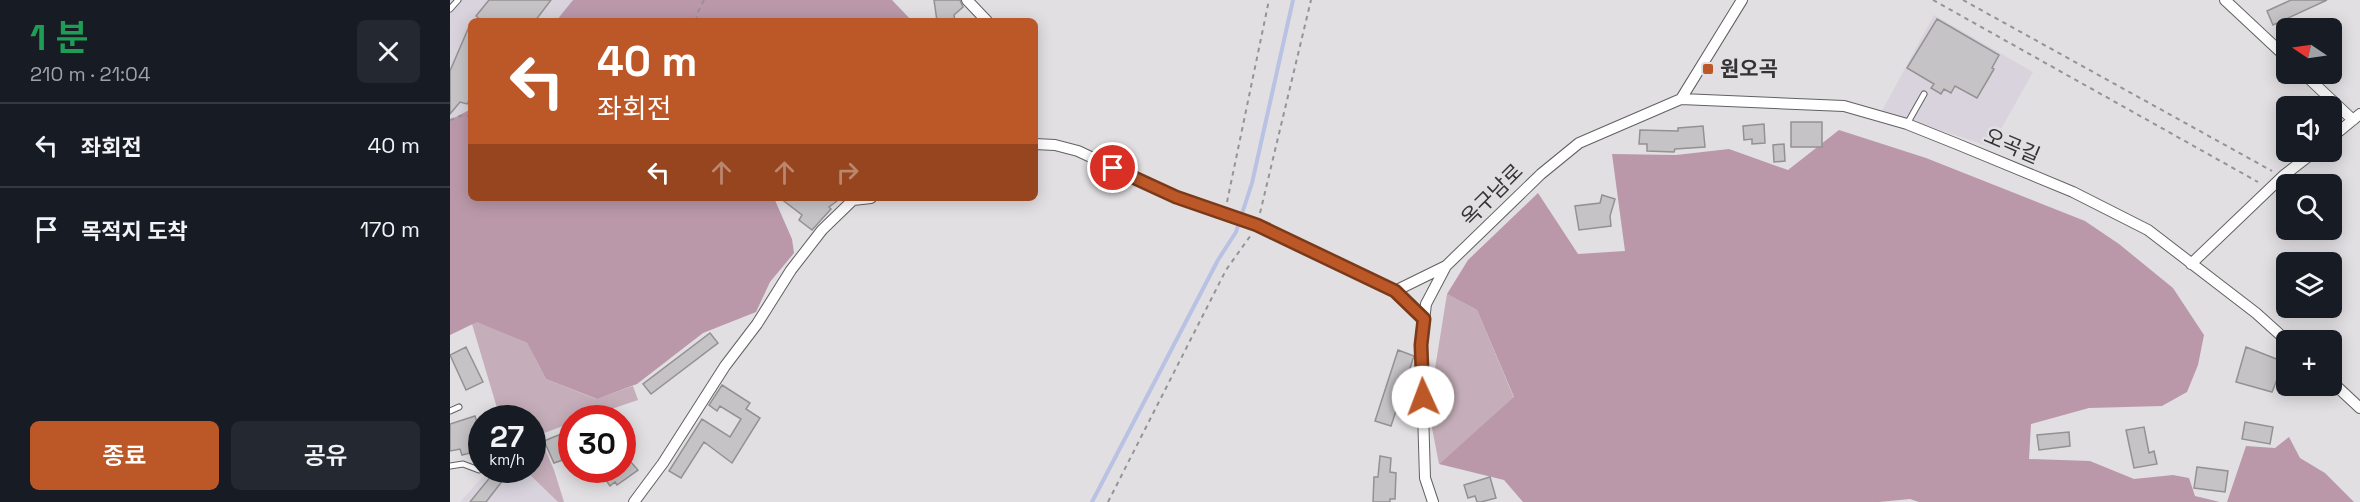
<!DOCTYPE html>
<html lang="ko">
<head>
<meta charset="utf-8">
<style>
	:root { --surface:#171b24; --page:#242831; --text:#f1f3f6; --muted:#9ea1a6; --line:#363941; --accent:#bc5727 }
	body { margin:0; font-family:"Space Grotesk","Noto Sans KR",sans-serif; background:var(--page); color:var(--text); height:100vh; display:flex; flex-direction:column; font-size:22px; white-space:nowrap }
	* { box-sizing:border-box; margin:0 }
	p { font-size:20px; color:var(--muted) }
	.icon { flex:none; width:33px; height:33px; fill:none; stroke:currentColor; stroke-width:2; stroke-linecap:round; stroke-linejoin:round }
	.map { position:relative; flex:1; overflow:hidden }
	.side { display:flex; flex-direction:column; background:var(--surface); width:450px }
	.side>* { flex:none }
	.top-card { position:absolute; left:18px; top:18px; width:570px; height:183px; border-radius:9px; box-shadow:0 3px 15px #0003; background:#bc5727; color:#fff; overflow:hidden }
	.needle { width:39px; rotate:283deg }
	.controls { position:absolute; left:1826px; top:18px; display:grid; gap:12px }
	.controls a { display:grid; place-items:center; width:66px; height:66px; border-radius:9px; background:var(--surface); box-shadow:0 3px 15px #0003; font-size:30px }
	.speed { position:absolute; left:18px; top:405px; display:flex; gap:12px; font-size:30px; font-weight:700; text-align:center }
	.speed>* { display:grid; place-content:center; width:78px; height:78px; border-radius:50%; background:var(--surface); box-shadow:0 3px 15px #0003; line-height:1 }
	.speed small { font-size:15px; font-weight:400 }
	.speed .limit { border:9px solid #d22; background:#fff; color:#111 }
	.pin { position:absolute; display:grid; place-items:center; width:51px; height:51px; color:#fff; margin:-26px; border:3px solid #fff; border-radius:50%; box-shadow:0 2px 6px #0007 }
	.me { position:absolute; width:66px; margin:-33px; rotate:358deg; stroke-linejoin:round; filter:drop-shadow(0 0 4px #0008) }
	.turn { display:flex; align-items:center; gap:21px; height:126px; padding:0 30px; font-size:27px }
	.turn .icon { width:78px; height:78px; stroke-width:2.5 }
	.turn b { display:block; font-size:42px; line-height:51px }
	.lanes { display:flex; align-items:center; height:57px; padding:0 30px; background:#0003; justify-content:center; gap:30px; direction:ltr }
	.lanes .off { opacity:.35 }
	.round { display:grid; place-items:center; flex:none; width:63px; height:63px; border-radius:9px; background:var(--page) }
	.head { display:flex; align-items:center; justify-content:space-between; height:102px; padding:0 30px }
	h1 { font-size:36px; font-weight:600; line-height:45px; color:#1e9e55 }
	.primary-button { display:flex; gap:12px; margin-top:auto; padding:12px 30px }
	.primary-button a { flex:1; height:69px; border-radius:9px; background:var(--accent); color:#fff; font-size:24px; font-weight:600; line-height:69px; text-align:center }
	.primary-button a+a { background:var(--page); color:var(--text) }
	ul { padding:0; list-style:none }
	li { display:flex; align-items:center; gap:18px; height:84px; padding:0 30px; border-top:2px solid var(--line) }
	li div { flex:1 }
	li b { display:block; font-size:22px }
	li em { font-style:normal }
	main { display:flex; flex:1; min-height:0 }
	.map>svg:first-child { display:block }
</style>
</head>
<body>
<main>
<section class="side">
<div class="head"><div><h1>1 분</h1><p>210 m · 21:04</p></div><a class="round"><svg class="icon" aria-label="close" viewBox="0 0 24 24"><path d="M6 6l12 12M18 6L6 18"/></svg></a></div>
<ul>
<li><svg class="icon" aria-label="left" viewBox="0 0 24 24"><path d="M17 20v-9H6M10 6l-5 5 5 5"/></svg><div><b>좌회전</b></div><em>40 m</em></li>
<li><svg class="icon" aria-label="arrive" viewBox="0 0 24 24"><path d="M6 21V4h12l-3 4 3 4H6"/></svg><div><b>목적지 도착</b></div><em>170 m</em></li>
</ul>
<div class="primary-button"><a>종료</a><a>공유</a></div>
</section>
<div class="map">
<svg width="1910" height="502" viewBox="0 0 1910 502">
	<rect width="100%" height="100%" fill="#e1dfe2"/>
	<path fill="#d8d3dc" d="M0,0H123L106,21H21V109L0,120Z
		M1484,15L1583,72L1541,147L1432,111Z
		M43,470H75L108,502H10L30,480Z"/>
	<path fill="#c5aeb9" d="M997,294L1027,310L1064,398L989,464L981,423L984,375Z
		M27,321L77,343L96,379L146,399L183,386L188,400L135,418H122L121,423L89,435L104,470L114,502H108L75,470H82V418H50L22,324Z"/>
	<path fill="#ba98a9" d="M123,0H442L462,21H106Z
		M21,109V198H324L342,239L344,253L320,282L306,312L253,333L187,384L147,399L96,379L77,343L27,322L0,335V120Z
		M1389,130L1476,158L1635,221L1669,244L1723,288L1754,335L1748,365L1737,392L1712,406L1639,408L1581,424L1579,459L1640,461L1684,479L1723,475L1739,478L1745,496L1770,502H1469L1460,499L1429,502H1073L1054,480L989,464L1064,397L1027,310L997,294L1018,260L1088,193L1128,254L1175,251L1162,154L1226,155L1279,149L1338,170Z
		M1839,437L1850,458L1875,473L1904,502H1777L1796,446L1825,448Z"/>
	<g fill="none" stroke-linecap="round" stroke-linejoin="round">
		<path stroke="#b9c2e3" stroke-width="4" d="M642,502L768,260L786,232L802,183L843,0"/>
	</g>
	<path fill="#c5c3c5" stroke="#949193" stroke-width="1.5" d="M39,0H101L85,21H32L26,16Z
		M484,0H510L513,7L504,15L505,21H487Z
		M1841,0H1877L1823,25L1817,11Z
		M1487,19L1549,55L1542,68L1544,69L1527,98L1505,86L1501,93L1494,89L1491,94L1481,88L1484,84L1457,68Z
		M21,22V98L17,104L10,102L0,114V71Z
		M1341,122H1372V147H1341Z
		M1314,124L1315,143L1302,144V139L1294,140L1293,126Z
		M1253,126L1255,147L1225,149L1224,152L1197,151V144H1189L1190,130L1228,131V128Z
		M1334,144L1335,161L1324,162L1323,145Z
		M1152,195L1165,199L1160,216L1161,226L1129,230L1125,206L1150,203Z
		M330,198H391L379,207L381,209L362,230L349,220L352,215Z
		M260,333L268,343L201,394L193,384Z
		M16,347L33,382L16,390L0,355Z
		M1796,347L1834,362L1822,392L1786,382Z
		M948,350L964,356L941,426L925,421Z
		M272,385L300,403L296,409L310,418L282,463L254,442L231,478L219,471L252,419L280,437L291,419L270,406L267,411L259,405Z
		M25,416L30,431L25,432L28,440L22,442L24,452L12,455L10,449L0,451V424Z
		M1795,422L1823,427L1820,444L1792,439Z
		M1694,427L1699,453L1704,451L1707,464L1684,468L1676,430Z
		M116,432L122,447V457L104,463L94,441Z
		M1619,432L1620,446L1589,450L1587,435Z
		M172,452L188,470L167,485L165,482L160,486L153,476L162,470H172Z
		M930,456L941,458L940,472L946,473L945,499H940V502H923L924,477H928Z
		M1747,467L1778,471L1775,492L1744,488Z
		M46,470H50L57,475L36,502H20Z
		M1040,477L1046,498L1031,502H1027L1025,496L1018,498L1014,485Z"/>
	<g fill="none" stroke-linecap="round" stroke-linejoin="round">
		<defs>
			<path id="lane" d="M0,9L8,0
				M1457,124L1474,94
				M0,411L9,407
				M0,466L13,464L29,470"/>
			<path id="street" d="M517,0L537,21
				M1775,0L1836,57
				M1854,74L1903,120
				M1231,99L1394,106L1457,124L1507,144L1623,192L1698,230L1806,313L1836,340
				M1881,138L1910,114
				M585,144L605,145L628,151L726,197L807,225L945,291L974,319
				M1741,264L1833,176L1864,152
				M945,291L996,266
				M1881,381L1910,408
				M184,502L213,463L275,366L307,324L341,270L372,230L403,200L421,198
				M983,502L975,478L971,345L976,304L996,266L1091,174L1129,143L1231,99L1292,0"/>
		</defs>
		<use href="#lane" stroke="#626063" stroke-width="7"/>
		<use href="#street" stroke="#626063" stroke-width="12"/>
		<path stroke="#949395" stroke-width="2" stroke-dasharray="4.5 4.5" stroke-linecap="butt" d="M1483,0L1808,182
			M1513,0L1822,171
			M246,21L248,12L254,0
			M0,120L13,115L21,117
			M777,202L819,0
			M810,213L861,0
			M658,502L776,270L801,235"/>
		<use href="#lane" stroke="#fff" stroke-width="5"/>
		<use href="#street" stroke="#fff" stroke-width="10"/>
	</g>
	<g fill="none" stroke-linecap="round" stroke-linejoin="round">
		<defs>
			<path id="route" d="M663,168L726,197L807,225L945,291L974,319L971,345L973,397"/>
		</defs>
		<use href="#route" stroke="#7a3919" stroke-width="15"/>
		<use href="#route" stroke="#bc5727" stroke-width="10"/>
	</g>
	<rect fill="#bc5727" stroke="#e1dfe2" stroke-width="2" x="1252" y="63" width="12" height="12" rx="3"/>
	<g text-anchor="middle" stroke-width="5" stroke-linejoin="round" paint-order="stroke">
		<g font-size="21" font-weight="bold" fill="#343435" stroke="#e1dfe2" text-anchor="start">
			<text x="1270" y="76">원오곡</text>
		</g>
		<g font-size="21" fill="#343435" stroke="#e1dfe2">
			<text transform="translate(1562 146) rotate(23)" y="7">오곡길</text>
			<text transform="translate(1042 195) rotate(-45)" y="7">옥구남로</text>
		</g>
	</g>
</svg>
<div class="controls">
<a><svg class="needle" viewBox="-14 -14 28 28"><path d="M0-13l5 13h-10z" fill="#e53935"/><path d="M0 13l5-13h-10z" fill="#9ea1a6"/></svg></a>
<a><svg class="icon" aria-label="sound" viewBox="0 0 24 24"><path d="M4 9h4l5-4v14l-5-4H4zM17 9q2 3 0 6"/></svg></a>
<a><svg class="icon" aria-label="search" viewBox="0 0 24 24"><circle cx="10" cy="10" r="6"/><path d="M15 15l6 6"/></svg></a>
<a><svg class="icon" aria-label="layers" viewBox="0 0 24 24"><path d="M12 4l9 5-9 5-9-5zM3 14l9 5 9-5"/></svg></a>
<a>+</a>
</div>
<div class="speed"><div>27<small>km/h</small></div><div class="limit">30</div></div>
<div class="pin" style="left:663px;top:168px;background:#d93025"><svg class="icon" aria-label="arrive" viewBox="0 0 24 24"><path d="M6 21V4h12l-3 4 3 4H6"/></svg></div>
<svg class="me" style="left:973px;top:397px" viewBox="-20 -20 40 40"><circle r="19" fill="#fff"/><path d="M0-13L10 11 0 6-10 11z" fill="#bc5727"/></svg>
<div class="top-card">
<div class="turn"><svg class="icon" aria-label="left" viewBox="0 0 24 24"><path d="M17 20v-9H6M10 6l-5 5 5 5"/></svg><div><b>40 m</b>좌회전</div></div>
<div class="lanes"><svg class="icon" aria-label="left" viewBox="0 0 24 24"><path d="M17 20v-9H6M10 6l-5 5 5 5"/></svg><svg class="icon off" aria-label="ahead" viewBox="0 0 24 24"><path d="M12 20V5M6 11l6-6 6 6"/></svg><svg class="icon off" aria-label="ahead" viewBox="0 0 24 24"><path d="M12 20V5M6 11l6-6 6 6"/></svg><svg class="icon off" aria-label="right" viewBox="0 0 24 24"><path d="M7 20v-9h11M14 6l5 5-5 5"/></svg></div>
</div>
</div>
</main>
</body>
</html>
